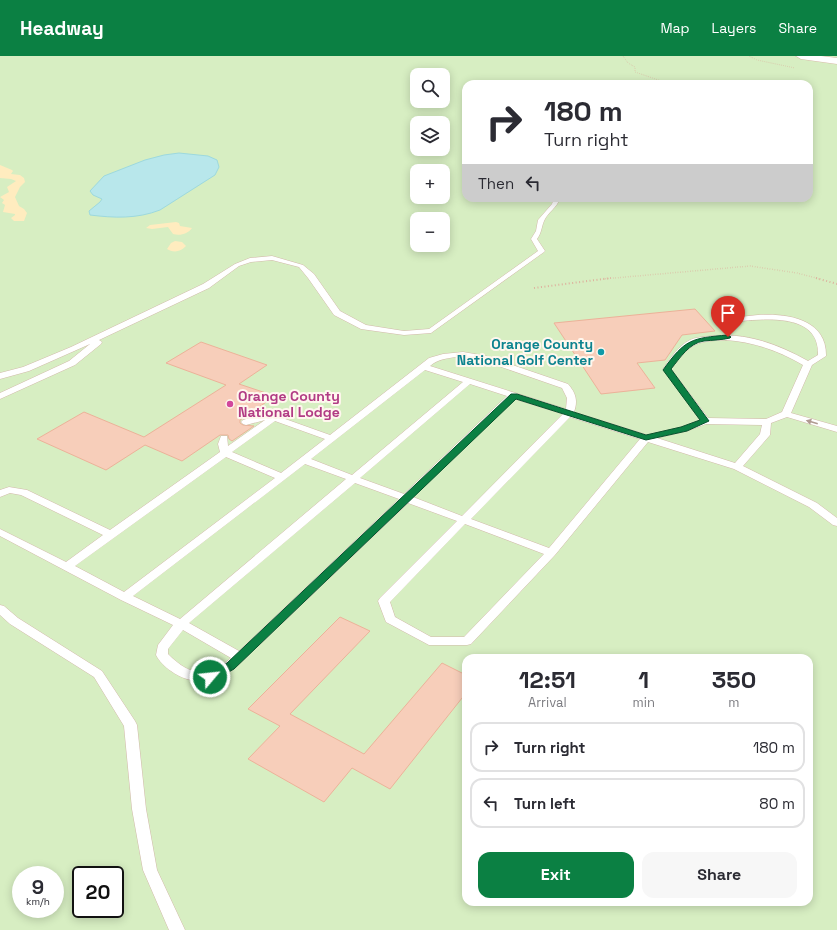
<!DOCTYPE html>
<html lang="en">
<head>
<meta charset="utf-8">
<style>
	:root { --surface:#fff; --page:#f7f7f7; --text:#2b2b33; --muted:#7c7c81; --line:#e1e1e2; --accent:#0b8043 }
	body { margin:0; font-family:"Space Grotesk",sans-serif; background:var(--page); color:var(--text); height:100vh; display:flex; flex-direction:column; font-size:15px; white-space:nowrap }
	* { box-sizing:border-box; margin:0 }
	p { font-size:13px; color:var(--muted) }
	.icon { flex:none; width:22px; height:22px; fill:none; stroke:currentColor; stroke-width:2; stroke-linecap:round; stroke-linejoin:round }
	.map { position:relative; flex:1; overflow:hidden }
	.side { position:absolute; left:462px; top:598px; width:351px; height:252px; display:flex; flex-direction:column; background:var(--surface); border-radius:12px; box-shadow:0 2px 10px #0003 }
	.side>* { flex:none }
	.top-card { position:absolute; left:462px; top:24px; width:351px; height:122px; border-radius:12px; box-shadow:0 2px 10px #0003; background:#fff; color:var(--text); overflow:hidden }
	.tools { position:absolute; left:410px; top:12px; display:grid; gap:8px }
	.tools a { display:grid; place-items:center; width:40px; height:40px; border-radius:8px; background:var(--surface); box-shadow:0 2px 10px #0003; font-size:20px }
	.speed { position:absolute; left:12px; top:810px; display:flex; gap:8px; font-size:20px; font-weight:700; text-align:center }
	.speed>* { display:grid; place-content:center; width:52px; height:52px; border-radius:50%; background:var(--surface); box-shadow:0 2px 10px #0003; line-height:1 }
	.speed small { font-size:10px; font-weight:400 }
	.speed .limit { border:2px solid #111; border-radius:6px; background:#fff; color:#111 }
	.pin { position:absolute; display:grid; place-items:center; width:34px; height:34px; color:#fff; margin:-41px -17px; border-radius:50% 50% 50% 0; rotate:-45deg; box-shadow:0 0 4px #0007 }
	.pin .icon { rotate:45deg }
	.me { position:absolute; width:44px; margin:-22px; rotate:62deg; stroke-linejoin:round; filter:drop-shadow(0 0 3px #0008) }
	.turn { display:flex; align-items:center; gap:14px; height:84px; padding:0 16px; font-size:18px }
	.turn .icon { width:52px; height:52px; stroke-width:2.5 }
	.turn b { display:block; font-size:28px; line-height:34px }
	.then { display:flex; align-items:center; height:38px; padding:0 16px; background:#0003; gap:8px; font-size:15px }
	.eta { display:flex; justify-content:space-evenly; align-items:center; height:68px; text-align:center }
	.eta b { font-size:24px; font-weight:600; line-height:28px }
	.action { display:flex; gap:8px; margin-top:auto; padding:8px 16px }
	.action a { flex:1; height:46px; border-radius:12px; background:var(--accent); color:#fff; font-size:16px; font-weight:600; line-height:46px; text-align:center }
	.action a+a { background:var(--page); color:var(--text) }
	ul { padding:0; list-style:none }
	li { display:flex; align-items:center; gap:12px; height:50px; margin:0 8px 6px; padding:0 8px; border:2px solid var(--line); border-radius:12px }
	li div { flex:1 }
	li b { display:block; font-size:15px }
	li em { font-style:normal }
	header { display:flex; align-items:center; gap:24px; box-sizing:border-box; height:56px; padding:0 20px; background:var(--accent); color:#fff }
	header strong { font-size:19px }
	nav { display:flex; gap:22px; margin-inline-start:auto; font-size:14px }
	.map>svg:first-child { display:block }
</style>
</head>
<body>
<header>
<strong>Headway</strong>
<nav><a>Map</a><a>Layers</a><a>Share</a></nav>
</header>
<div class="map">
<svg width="837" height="874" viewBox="0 0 837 874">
	<rect width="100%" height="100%" fill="#fff3e6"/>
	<path fill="#d7eec2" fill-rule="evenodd" d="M0,0H837V874H0ZM417,19H443V45H417ZM466,28H809V142H466ZM417,67H443V93H417ZM417,115H443V141H417ZM417,163H443V189H417ZM466,602H809V846H466ZM21,819H55V853H21ZM81,819H115V853H81Z"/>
	<path fill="#ffecbf" d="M0,109L12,114L13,115L11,118L20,119L24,122L25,126L20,131L15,141L19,150L24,153L27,157L24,165H14L11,162L15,159V158L3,156L5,149L2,147L4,144L0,141L9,136L7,131L16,125L11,123L0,122Z
		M176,166L179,167L180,170L192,172C188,178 180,180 173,178L168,171L152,173L146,172L150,169Z
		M175,185L182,186L186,190C181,196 173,197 167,193L171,187Z"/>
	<path fill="#b8e7eb" stroke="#9dd9de" d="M179,97L208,100L217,104L219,111L215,119L160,154C137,163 114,162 90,159L89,155L100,146L102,143L93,139L90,135L104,120L145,104L164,99Z"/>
	<path fill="#f7ceba" stroke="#ecb299" d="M695,253L715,275L682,279L665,304L637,307L655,332L601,338L554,267Z
		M201,286L267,309L239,328L275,340L240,364V367L243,369L254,370L232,385L229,383L228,379H220L182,405L145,389L106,414L37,383L84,356L144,381L226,329L166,307Z
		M340,561L370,575L290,658L364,698L442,607L466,619V637L390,733L352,712L324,746L248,703L280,670L248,653Z"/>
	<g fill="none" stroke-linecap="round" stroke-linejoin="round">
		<defs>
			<path id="lane" d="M554,142H560C557,152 547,157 544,165C541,172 542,176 537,183L545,195L544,196L431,277L404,279L361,273L334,259L308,222L299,211L272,204L251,206L239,210L209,232L99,284L102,286L101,288L75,309L0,343V337L69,305L90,288L29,315L0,323V317L23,311L71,291L203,228L235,208L250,202L272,200L303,209L314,218L340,255L366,269L404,275L429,273L538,195L531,183L536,175L538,164L552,148Z
				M758,259C787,257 827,263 826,300L812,309L791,357L837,370V376L787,361L771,367L770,379L743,410L817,447L837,462V470L833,469L809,451L734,413L648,386L555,499L471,588L467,589H429L386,566L378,545L380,542L457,465L408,447L234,613C213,627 192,630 171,615C165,611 159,605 156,599L158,589L173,569L121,544L0,480V473L66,506L103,479L21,439L10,437L0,441V434L9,431L27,434L110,474L220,396L218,388L221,380H227L228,390L265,364L246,369L243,368L241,366L243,364L262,358L274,359L330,379L429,302L443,298L463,296L486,300L568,328C576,337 578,345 574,356L647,379L681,371L700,364L663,313C670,303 678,290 690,284C696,281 704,281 711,280C745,276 778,288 808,305L818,299C820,251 750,265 721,267L717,265L721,263ZM726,284C754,286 779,295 803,309L782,356L766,363L708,362L671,313C690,288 694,285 726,284ZM463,300L481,304L562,332L567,342L566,353L430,310C439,302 451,302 463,300ZM425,314L463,326L352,419L311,403ZM470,328L507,340L404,438L360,422ZM515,343L563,358L462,460L413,441ZM570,361L640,383L549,492L471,463ZM275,365L325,383L281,417L232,396ZM706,368L762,369L760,378L735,407L657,382L687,375ZM226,401L275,422L124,536L75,510ZM305,408L346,423L180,563L133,540ZM355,427L399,443L239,595L189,567ZM465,468L544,498L464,581H431L395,561L390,546ZM183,574L231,602C207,623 190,620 168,598V593Z
				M0,549L4,550L18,562L102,615L135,665L137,669L146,753L157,814L185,874H169L143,814L132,753L124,670L94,621L10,568L0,559Z"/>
			<path id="secondary" d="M796,0H821L837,2V8L801,3Z"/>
		</defs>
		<use href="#lane" stroke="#d2b9aa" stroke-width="1"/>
		<use href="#secondary" stroke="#d8bba9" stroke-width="1"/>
		<path stroke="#ddb19d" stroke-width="1" stroke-dasharray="0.5 1.5" stroke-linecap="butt" d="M623,0L628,7L635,11V16L670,28
			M749,0L757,4L795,12"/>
		<path stroke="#ddb19d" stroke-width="1.5" stroke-dasharray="0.5 2" stroke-linecap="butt" d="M603,223L750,210L797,217L820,223"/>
		<path stroke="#ddb19d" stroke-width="2" stroke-dasharray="1 2.5" stroke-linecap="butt" d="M816,222L837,228
			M534,232L611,222"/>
		<use href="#lane" fill="#fff" fill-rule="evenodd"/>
		<use href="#secondary" fill="#fff" fill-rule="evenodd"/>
	</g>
	<defs><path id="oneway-solid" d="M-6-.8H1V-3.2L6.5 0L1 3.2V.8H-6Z"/></defs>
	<use fill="#b09a91" href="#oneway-solid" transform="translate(812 366) rotate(-164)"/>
	<path fill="#0b8043" stroke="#07532c" d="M728,279L731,281L730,282C722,284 713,284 704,285C689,287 680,302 671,313L709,365L687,375L646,384L516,343L234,613C226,617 215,627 206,624L204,621L206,618L227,607L511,338H517L646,379L681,371L700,364L663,314C685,283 692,282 728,279Z"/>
	<circle fill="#0f9aa8" stroke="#fff7ee" stroke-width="1.5" cx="601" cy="296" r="4"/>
	<circle fill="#d1479c" stroke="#fff7ee" stroke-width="1.5" cx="230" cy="348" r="4"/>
	<g text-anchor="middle" stroke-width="4" stroke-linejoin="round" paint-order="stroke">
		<g font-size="14" font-weight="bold" fill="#0d838f" stroke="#fff7ee" text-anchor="end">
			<text x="593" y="293">Orange County<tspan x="593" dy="16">National Golf Center</tspan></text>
		</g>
		<g font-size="14" font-weight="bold" fill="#b23c85" stroke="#fff7ee" text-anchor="start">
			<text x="238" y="345">Orange County<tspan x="238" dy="16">National Lodge</tspan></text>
		</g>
	</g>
</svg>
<div class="tools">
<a><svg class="icon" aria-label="search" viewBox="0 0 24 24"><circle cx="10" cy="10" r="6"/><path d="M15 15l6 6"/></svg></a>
<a><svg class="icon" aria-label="layers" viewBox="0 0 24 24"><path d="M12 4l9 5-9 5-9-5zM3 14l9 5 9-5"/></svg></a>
<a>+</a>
<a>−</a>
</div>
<div class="speed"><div>9<small>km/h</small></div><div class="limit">20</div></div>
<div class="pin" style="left:728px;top:281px;background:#d93025"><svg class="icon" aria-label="arrive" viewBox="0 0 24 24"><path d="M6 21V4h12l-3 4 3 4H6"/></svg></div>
<svg class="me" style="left:210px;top:621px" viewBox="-20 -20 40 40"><circle r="17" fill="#0b8043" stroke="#fff" stroke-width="3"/><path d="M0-11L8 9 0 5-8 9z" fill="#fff"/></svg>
<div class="top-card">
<div class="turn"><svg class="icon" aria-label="right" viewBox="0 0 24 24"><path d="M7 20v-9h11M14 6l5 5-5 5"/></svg><div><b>180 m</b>Turn right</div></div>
<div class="then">Then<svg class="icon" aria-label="left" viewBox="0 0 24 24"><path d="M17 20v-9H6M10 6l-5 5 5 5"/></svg></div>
</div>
<section class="side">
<div class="eta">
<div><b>12:51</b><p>Arrival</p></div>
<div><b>1</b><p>min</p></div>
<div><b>350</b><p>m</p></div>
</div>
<ul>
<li><svg class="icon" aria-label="right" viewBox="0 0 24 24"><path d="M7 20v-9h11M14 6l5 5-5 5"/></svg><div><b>Turn right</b></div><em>180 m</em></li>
<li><svg class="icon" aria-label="left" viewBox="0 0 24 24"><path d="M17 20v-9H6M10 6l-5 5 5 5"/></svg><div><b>Turn left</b></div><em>80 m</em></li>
</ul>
<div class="action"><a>Exit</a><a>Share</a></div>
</section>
</div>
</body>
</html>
